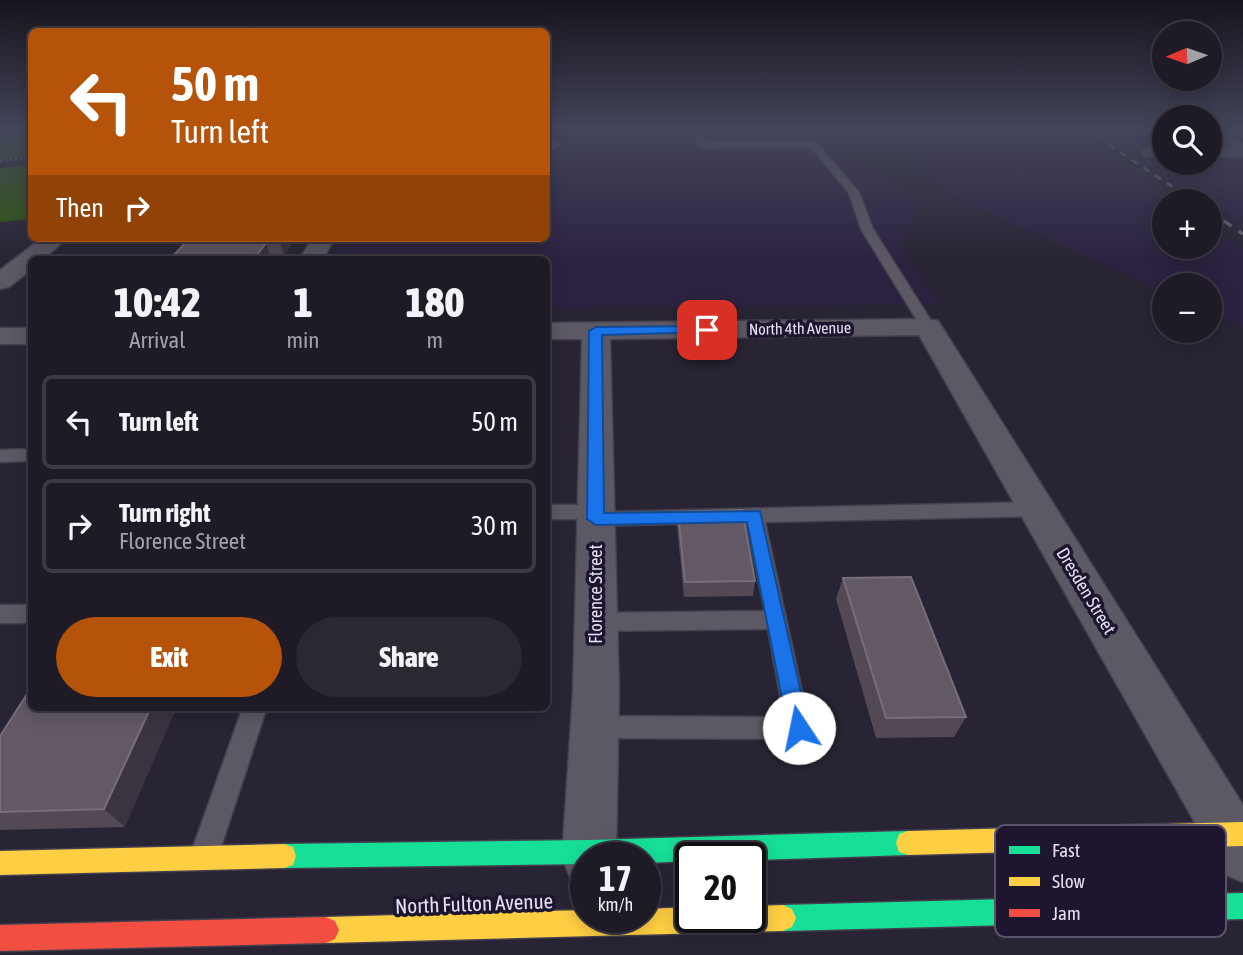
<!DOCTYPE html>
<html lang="en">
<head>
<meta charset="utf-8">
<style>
	:root { --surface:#1f1b26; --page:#2c2832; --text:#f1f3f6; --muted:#a1a1a7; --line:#3c3943; --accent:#b45309 }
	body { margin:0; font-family:"Asap Condensed",sans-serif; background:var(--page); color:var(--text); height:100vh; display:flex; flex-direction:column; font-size:26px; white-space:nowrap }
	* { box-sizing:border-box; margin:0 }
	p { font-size:23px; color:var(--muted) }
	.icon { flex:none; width:38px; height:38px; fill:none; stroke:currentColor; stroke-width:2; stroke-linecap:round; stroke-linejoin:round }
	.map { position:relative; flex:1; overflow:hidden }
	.details { position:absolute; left:28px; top:256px; width:522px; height:455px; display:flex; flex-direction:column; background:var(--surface); border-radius:10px; box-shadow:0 4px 18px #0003,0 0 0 2px var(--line) }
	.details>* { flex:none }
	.top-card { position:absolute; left:28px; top:28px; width:522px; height:214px; border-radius:10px; box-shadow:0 4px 18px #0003,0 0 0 2px var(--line); background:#b45309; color:#fff; overflow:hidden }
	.needle { width:46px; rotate:268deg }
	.buttons { position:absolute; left:1152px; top:21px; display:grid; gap:14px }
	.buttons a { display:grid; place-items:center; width:70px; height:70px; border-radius:50%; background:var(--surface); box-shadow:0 4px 18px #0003,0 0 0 2px var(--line); font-size:35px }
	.speed { position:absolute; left:570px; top:842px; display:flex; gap:14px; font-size:35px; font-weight:700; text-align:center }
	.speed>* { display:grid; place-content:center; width:91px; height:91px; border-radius:50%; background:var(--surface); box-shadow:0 4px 18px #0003,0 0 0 2px var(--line); line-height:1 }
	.speed small { font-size:18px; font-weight:400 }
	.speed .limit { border:4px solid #111; border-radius:10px; background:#fff; color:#111 }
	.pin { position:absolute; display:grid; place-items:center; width:60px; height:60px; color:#fff; margin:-30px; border-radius:14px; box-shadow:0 4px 10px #0006 }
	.me { position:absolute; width:77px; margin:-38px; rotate:349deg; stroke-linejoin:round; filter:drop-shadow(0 0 5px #0008) }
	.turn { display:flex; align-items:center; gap:24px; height:147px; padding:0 28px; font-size:32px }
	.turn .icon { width:91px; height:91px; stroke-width:2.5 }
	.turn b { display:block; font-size:49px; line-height:60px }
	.then { display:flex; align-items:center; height:66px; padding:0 28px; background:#0003; gap:14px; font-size:26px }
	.eta { display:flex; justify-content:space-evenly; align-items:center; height:119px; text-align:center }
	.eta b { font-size:42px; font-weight:800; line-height:49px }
	.button { display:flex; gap:14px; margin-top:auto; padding:14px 28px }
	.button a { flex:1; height:80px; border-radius:42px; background:var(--accent); color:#fff; font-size:28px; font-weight:800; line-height:80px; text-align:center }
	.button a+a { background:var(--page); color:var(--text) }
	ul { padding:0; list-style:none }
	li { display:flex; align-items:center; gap:21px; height:94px; margin:0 14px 10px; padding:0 14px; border:4px solid var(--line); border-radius:10px }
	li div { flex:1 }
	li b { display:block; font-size:26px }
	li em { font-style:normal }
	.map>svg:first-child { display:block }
</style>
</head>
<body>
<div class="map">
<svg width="1243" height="955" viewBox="0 0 1243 955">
	<rect width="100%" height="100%" fill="#292433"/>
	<path fill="#2c2240" d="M743,129L746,135H823L850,161L926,201L898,245L939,304L546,309V259H334L345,238H546V130Z
		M892,129H1068L1172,201H1164V247H1209V227L1243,250V328L1209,313V285H1164V292L949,195Z
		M1209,158H1243V226L1209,205V201H1204L1138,159H1164V163H1209Z"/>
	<path fill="#30590b" d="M0,129H31V156L0,161Z
		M31,165V219L0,222V168Z"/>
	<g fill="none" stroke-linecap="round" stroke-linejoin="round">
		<defs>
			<path id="lane" d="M602,129H702L706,142H816L859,192L873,229L935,327L928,331L921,327L861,229L849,193L811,147L702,148L698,145L695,134H606Z
				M1243,130V136H1226L1243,145V151L1211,134Z
				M546,136L560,145L546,154V147L550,145L546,143Z
				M32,449V461L0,462V450Z
				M1037,502L1043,504L1046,509L1043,514L1037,516L765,522L810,728L806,736L798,739L594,738L586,735L582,727L586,719L594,716L784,717L768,629L596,631L588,628L585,622L588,616L596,613L765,611L746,522L596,526L589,524L587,519H546V505H596L603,507L605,512Z
				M0,605H32V623H0Z
				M243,707H267L220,850L216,860L206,864L196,860L192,850Z"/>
			<path id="street" d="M1243,146V156L1209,157V147Z
				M1150,147H1164V157L1144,156L1141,152Z
				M42,238H67L44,259H32V269L9,287L0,289V270Z
				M313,238H335L323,259H299Z
				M928,319L938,321L942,327L1243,805V882L1224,874L919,335L610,339L619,692L616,858H586V884L570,877L562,858L573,692L582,339H546V323Z
				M0,328H32V344H0Z"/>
			<path id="fast" d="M908,831L917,834L920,843L917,852L908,855L751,860V858H691V861L646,863V858H586V864L284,868L275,865L272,856L275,847L284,844L589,840Z
				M1243,893V919L783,931L774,927L770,918L774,909L783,905Z"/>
			<path id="slow" d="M1243,822V846L908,855L899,852L896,843L899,834L908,831Z
				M284,844L293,847L296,856L293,865L284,868L0,875V851Z
				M783,905L792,909L796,918L792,927L783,931L326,943L317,939L313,930L317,921L326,917L586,910V917H646V909L691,907V917H751V906Z"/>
			<path id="jam" d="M326,917L335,921L339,930L335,939L326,943L0,951V925Z"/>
		</defs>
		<use href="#lane" stroke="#44404d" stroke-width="3"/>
		<use href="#street" stroke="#44404d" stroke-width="3"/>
		<use href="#fast" stroke="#44404d" stroke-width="3"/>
		<use href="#slow" stroke="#44404d" stroke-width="3"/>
		<use href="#jam" stroke="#44404d" stroke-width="3"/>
		<path stroke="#64606a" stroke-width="2.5" stroke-dasharray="2.5 2.5" stroke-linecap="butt" d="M0,161L32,157"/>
		<use href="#lane" fill="#5c5964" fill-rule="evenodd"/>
		<use href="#street" fill="#5c5964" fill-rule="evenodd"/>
		<use href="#fast" fill="#16e098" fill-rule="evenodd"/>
		<use href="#slow" fill="#ffcf43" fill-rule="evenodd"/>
		<use href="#jam" fill="#f24e42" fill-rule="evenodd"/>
		<path stroke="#67646e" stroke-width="2.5" stroke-dasharray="7 7" stroke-linecap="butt" d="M1085,129L1194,201
			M1209,211L1227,223"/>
		<path stroke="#67646e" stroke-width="3.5" stroke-dasharray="9 9" stroke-linecap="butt" d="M1224,221L1243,234"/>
	</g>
	<path fill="#524954" d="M190,238H296L284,255H270Z
		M678,512L755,581L753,596L684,597L677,526Z
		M843,578L966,717L954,737L876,738L836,599Z
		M32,678L125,827L0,830V736L31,688Z"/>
	<path fill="#3b3440" d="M283,238H296L284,255L280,243Z
		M266,243L270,255L267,259H254Z
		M151,707H177L125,827L104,809Z"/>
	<path fill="#625965" stroke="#766e7b" stroke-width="2" d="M190,238H283L280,243H266L254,259H170Z
		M742,510L755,581L685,582L678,512Z
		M911,577L966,717L886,718L843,578Z
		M32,678V707H151L104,809L0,812V736L31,688L27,684Z"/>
	<linearGradient id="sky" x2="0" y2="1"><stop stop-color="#17141c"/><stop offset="0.49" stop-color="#43455b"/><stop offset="1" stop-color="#43455b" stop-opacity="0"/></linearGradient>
	<rect width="1243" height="263" fill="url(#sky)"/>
	<path fill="#1a73e8" stroke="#114b97" stroke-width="2" d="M707,326L713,330L711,332L602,335L604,513L760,511L809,728L806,735L799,738L791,735L788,728L747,522L596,525L587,519L589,331L596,327Z"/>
	<g text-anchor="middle" stroke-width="7" stroke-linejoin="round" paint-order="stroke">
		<g font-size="16" fill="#e4dff2" stroke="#1e152f">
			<text transform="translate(800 328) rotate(-1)" y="6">North 4th Avenue</text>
		</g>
		<g font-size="18" fill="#e4dff2" stroke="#1e152f">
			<text transform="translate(1086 591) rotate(59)" y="6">Dresden Street</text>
			<text transform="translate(596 594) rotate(-90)" y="6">Florence Street</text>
		</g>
		<g font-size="21" fill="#e4dff2" stroke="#1e152f">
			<text transform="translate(474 904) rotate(-2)" y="7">North Fulton Avenue</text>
		</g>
	</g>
	<rect x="995" y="825" width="231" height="112" rx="10" fill="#1e152f" stroke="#59526a" stroke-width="2"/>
	<rect x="1009" y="846" width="31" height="8" fill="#16e098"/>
	<rect x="1009" y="877" width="31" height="9" fill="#ffcf43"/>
	<rect x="1009" y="909" width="31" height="8" fill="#f24e42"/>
	<g font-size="19" fill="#e4dff2">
		<text x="1052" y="857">Fast</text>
		<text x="1052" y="888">Slow</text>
		<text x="1052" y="920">Jam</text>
	</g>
</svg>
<div class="buttons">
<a><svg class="needle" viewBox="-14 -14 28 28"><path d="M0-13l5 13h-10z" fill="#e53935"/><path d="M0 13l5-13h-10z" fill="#a1a1a7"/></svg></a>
<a><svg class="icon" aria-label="search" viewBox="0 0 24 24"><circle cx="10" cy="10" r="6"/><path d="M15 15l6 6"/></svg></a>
<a>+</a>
<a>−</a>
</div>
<div class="speed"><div>17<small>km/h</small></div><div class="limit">20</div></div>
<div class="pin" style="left:707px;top:330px;background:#d93025"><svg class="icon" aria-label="arrive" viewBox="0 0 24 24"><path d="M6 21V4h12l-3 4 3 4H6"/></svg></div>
<svg class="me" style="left:799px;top:728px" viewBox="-20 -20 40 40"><circle r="19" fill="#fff"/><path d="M0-13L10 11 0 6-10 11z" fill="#1a73e8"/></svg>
<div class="top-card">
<div class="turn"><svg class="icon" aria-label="left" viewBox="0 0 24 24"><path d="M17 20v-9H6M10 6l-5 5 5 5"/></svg><div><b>50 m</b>Turn left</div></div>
<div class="then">Then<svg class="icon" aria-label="right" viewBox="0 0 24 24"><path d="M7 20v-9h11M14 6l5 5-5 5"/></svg></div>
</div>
<section class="details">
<div class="eta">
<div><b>10:42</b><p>Arrival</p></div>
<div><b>1</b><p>min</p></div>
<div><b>180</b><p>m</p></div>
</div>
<ul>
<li><svg class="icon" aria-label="left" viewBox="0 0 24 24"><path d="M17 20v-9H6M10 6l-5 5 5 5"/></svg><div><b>Turn left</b></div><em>50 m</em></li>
<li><svg class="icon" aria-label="right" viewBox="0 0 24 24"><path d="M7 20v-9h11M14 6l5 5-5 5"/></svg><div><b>Turn right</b><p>Florence Street</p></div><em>30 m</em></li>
</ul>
<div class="button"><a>Exit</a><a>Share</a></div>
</section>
</div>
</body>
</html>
